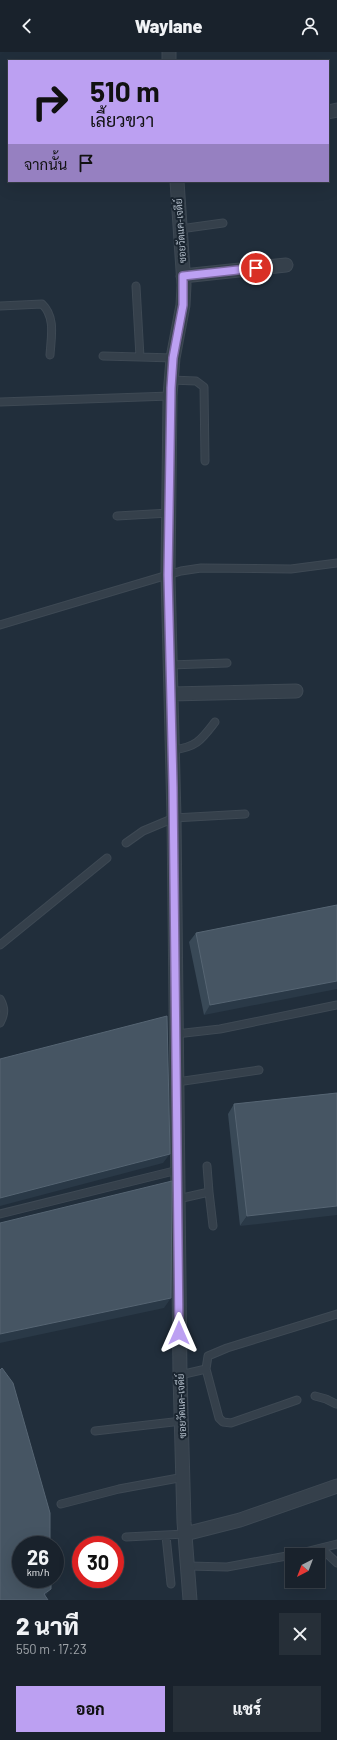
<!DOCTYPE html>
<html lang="th">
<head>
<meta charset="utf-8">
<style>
	:root { --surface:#19222c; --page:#262f38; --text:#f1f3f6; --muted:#9fa4a9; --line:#373f48; --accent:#bca0f2 }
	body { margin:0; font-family:Barlow,Sarabun,sans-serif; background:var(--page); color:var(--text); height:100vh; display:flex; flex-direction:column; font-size:15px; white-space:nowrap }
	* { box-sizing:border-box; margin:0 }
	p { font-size:13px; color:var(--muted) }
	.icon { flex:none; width:22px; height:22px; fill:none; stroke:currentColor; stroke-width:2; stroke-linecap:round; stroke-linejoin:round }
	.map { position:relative; height:1548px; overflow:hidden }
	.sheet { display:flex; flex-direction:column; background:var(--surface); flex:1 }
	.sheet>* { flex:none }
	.top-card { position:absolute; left:8px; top:8px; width:321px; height:122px; border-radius:0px; box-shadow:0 4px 16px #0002,0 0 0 1px var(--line); background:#bca0f2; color:#111; overflow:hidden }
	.needle { width:26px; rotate:222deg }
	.buttons { position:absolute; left:285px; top:1496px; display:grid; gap:8px }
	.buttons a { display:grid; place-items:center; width:40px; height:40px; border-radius:0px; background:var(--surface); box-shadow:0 4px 16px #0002,0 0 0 1px var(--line); font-size:20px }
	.speed { position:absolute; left:12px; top:1484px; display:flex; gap:8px; font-size:20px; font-weight:700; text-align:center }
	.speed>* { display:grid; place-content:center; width:52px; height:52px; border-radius:50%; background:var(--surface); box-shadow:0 4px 16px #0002,0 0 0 1px var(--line); line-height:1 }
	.speed small { font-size:10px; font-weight:400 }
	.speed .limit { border:6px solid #d22; background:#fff; color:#111 }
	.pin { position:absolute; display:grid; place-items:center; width:34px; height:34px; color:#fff; margin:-17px; border:2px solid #fff; border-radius:50%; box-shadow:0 1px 4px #0007 }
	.me { position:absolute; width:44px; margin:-22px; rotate:0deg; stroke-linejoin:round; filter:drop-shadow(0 0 3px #0008) }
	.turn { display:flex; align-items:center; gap:14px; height:84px; padding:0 16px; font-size:18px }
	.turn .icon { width:52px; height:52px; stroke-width:2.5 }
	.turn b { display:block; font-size:28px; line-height:34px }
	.then { display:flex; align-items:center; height:38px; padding:0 16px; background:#0003; gap:8px; font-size:15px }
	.round { display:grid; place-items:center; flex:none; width:42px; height:42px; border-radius:0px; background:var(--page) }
	.summary { display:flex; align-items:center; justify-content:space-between; height:68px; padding:0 16px }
	h1 { font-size:24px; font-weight:800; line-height:30px }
	.primary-button { display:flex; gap:8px; margin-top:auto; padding:8px 16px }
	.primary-button a { flex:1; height:46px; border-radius:0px; background:var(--accent); color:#111; font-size:16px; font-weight:800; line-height:46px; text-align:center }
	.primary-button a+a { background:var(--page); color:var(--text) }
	header { display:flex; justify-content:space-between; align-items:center; height:52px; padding:0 16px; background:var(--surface); font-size:18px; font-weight:800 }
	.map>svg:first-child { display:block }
</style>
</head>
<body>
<header><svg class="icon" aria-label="back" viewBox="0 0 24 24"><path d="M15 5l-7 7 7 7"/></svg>Waylane<svg class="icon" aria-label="person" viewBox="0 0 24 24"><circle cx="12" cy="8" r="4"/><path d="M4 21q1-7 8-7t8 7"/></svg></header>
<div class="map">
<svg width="337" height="1548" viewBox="0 0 337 1548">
	<rect width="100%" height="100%" fill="#212e3b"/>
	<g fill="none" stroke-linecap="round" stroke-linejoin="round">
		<defs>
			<path id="service" d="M180,177L223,171
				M136,234L140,305L173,306
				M0,254L42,252C56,265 51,286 50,303
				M103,304L140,305
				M171,328L196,329L204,335L205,409
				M0,350L170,344
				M117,464L169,461
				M0,573L181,519L201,516L291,517L337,511
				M170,613L227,611
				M173,698C197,695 201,688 215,670
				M126,791L143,779L174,766L245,762
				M0,893L107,806
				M0,947C5,956 5,962 0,971
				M176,982L220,977L337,953
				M177,1030L259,1018
				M207,1114L209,1140
				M178,1147L209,1140L213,1174
				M0,1162L178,1118
				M180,1323L206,1317
				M315,1344L326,1347L336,1352
				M297,1348L231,1371L223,1370L219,1366L206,1317L208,1304L227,1296L337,1262
				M95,1379L182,1369
				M61,1452L119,1437L184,1425
				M166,1484L171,1532
				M126,1485L185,1482
				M322,1497L337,1511
				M293,1503L337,1492
				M189,1514L227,1515L292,1503"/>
			<path id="minor" d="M169,0V9
				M328,60L337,58
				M177,129L184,233L183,253L173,306L170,344L168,523L174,766L180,1323L184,1470L190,1548
				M183,224L286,213
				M171,642L296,639
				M185,1482L240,1468L337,1434"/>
		</defs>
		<use href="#service" stroke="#3e4954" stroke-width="9"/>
		<use href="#minor" stroke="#3e4954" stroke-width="15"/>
		<use href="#service" stroke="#35404b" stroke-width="7"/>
		<use href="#minor" stroke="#35404b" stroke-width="13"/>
	</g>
	<path fill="#394957" d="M337,853L204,963L189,890L196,881Z
		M337,1041L240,1174L228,1062L234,1052Z"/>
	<path fill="#2a3947" d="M337,929V937L204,963L210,953Z
		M170,1102L163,1111L0,1154V1146Z
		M337,1154V1163L240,1174L247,1164Z
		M171,1246L164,1256L0,1291V1282Z
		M51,1537L44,1546V1542Z"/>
	<path fill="#465563" stroke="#566573" d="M337,853V929L210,953L196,881Z
		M167,964L170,1102L0,1146V1007Z
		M337,1041V1154L247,1164L234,1052Z
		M172,1129L171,1246L0,1282V1171Z
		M2,1316L13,1331L50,1461V1493H21V1527H51V1537L44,1542L48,1548H0V1318Z"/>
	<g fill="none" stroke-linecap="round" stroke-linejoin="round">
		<defs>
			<path id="route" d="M179,1281L173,735L168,523L171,336L173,306L183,253V224L256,216"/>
		</defs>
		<use href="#route" stroke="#7a689d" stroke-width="10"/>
		<use href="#route" stroke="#bca0f2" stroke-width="7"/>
	</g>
	<g text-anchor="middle" stroke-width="4" stroke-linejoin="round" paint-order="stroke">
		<g font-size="10" fill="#b0bbc7" stroke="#1a2530">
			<text transform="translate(180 179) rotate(-94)" y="4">ซอยวัดแค-เจดีย์</text>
			<text transform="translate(181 1354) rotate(-92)" y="4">ซอยวัดแค-เจดีย์</text>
		</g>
	</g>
</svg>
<div class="buttons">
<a><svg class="needle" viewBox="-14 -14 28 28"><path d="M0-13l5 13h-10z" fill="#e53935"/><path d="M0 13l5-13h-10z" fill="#9fa4a9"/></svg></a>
</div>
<div class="speed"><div>26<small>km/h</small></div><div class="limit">30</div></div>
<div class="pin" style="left:256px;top:216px;background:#d93025"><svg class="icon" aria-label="arrive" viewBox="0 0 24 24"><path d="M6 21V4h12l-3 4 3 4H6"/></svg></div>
<svg class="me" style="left:179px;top:1281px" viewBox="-20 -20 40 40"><path d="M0-17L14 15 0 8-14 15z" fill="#bca0f2" stroke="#fff" stroke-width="4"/></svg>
<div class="top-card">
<div class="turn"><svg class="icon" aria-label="right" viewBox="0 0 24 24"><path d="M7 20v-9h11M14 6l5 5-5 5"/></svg><div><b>510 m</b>เลี้ยวขวา</div></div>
<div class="then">จากนั้น<svg class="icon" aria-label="arrive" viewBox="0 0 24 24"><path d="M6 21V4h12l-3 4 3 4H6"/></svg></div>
</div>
</div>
<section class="sheet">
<div class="summary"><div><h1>2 นาที</h1><p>550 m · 17:23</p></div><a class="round"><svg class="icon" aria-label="close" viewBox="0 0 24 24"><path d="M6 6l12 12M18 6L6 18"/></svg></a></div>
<div class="primary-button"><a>ออก</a><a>แชร์</a></div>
</section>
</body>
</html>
